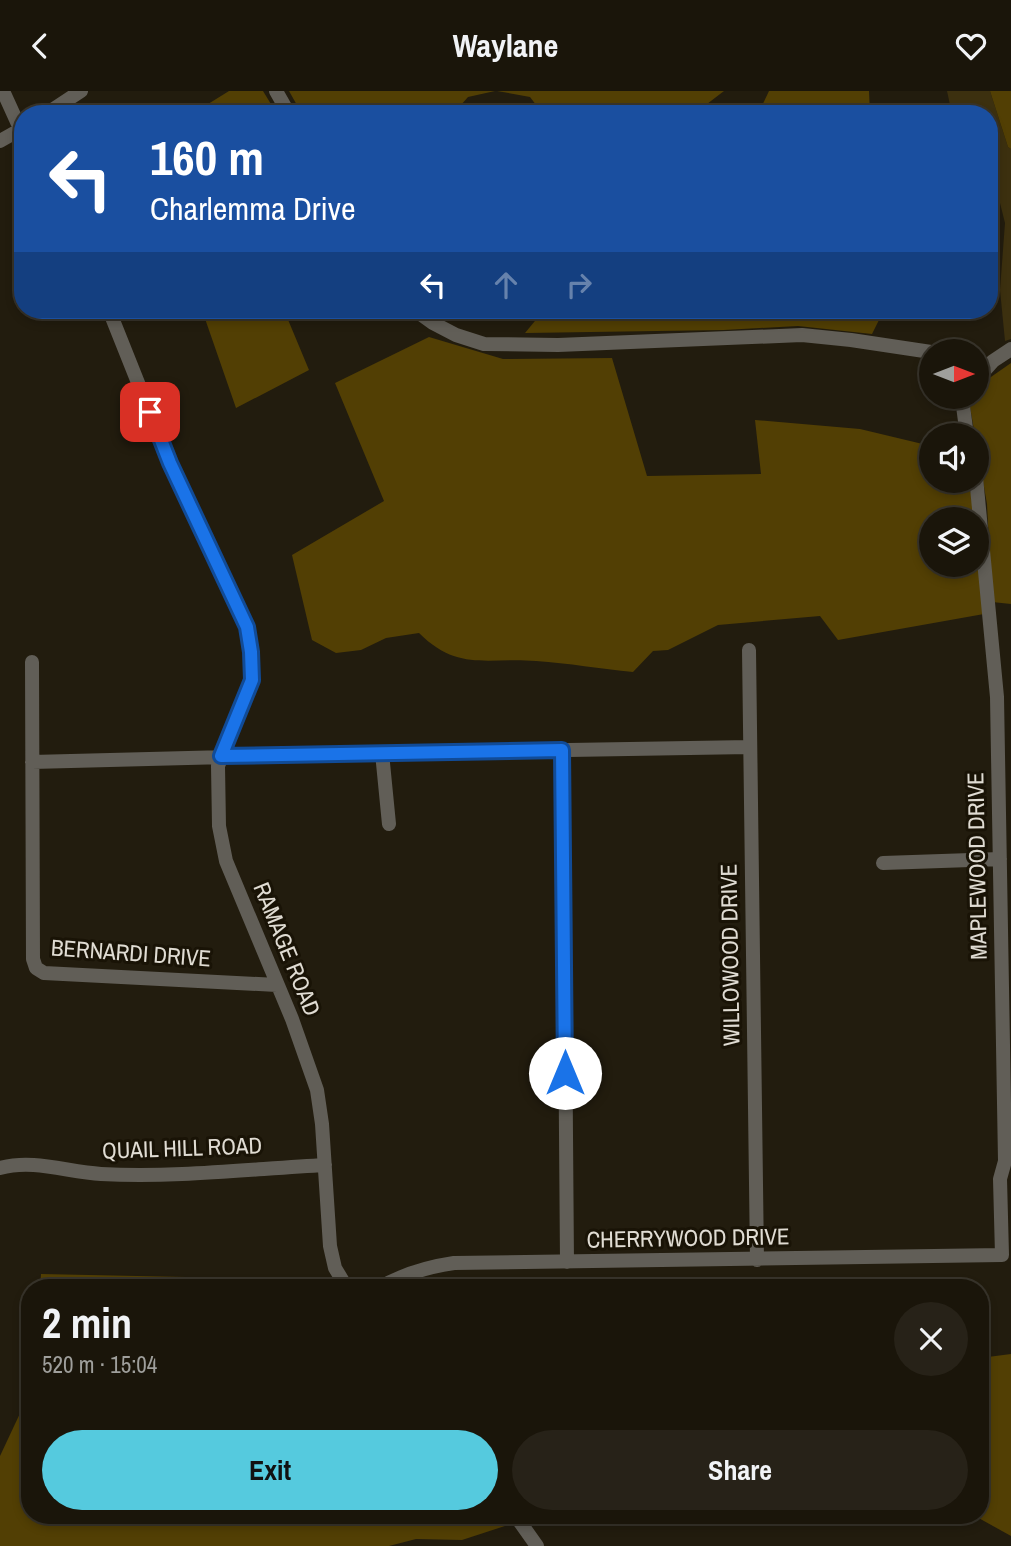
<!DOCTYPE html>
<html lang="en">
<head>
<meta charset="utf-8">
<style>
	:root { --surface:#1a150a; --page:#272218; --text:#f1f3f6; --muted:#9f9f9c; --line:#38342b; --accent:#55cade }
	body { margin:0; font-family:"Archivo Narrow",sans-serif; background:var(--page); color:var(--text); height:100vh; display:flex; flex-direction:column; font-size:26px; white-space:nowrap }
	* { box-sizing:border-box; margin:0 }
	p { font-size:23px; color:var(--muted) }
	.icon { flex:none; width:38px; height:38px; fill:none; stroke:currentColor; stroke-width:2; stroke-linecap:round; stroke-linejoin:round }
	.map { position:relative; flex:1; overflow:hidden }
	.sheet { position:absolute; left:21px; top:1188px; width:968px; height:245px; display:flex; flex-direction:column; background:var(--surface); border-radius:28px; box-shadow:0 4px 10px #0003,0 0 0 2px var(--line) }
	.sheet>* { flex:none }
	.banner { position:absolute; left:14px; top:14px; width:984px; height:214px; border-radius:28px; box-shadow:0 4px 10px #0003,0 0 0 2px var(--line); background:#1a4fa0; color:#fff; overflow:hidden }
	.needle { width:46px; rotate:90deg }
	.tools { position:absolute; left:919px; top:248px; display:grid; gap:14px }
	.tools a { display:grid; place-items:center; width:70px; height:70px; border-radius:50%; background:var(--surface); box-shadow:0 4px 10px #0003,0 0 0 2px var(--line); font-size:35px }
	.pin { position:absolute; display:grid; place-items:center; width:60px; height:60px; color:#fff; margin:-30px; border-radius:14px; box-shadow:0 4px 10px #0006 }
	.me { position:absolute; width:77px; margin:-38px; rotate:0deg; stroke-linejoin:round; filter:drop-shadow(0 0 5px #0008) }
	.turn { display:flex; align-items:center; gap:24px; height:147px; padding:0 21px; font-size:32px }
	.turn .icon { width:91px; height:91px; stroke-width:2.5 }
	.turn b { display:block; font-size:49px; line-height:60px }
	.lanes { display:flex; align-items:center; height:66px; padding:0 21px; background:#0003; justify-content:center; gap:35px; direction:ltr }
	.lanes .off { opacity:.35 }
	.round { display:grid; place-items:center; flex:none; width:74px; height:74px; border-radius:37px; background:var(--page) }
	.summary { display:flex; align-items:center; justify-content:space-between; height:119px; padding:0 21px }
	h1 { font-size:42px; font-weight:700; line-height:52px }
	.primary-button { display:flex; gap:14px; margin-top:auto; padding:14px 21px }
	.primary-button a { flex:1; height:80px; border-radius:42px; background:var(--accent); color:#111; font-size:28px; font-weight:700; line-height:80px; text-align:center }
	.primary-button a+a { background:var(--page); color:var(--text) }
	header { display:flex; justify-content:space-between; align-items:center; height:91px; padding:0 21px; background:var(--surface); font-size:32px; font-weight:700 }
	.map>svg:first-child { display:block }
</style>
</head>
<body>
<header><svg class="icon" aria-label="back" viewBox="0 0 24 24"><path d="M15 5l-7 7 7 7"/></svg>Waylane<svg class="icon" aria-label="heart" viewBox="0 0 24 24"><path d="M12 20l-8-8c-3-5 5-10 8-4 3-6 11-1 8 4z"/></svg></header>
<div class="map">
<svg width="1011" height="1455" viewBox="0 0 1011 1455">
	<rect width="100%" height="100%" fill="#221c0e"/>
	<path fill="#3c300f" d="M947,0H990L1008,56L1011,58V248L1005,250L1000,199L1005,132L1000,112L989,95V23H952Z"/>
	<path fill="#523f04" d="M229,0H263L277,23H192Z
		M289,0H495L468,6L453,23H302Z
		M497,0H724L694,23H543L530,6Z
		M769,0H869L870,23H758Z
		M990,0H1011V58L1008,56Z
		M202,219H284L309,279L236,317Z
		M544,219H884L872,243L798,235L724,239L525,242Z
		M429,246L503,268L612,267L647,385L761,383L755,329L860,338L931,355V390H966L972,405L975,429H931V474H976L977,445L984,523L838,549L820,525L718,534L668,559L653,560L633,581C601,578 568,572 536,570C488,566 458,581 419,542L386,547L361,559L336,562L312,549L292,464L384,410L335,292Z
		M1011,272V513L992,511L987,413L970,316L974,306H976L978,295Z
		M41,1183L186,1186L191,1197H40Z
		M1011,1263V1445L975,1425L980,1424V1267Z
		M30,1301V1424H500L508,1434L462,1449L416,1448L389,1455H0V1365Z"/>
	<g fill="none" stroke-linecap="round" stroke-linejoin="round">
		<path stroke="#615e57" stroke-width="14" d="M3,0L23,44
			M276,0L289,23
			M46,23L81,0
			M0,50L23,37
			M109,219L170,372L247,536L251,561L252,588L218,675L219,735L226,770L292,928L317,999L322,1033L330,1155L335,1177L347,1197
			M415,219L433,232L456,244L484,253L558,254L802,244L851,249L931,261
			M976,289L993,270L1011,258
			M967,306L963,315L967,345
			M749,559L757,1169
			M32,571L33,868L36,877L44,882L277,894
			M563,659L567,1171
			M382,662L389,733
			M32,671L382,662L750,656
			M883,772L1000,768
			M0,1077C34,1068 67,1081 101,1083C175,1087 251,1078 325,1074
			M379,1197C403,1183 427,1176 454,1172L1002,1164L1000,1088L1005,1070L997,606L976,386
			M515,1424L537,1455"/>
	</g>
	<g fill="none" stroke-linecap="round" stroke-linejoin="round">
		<defs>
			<path id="route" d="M150,321L170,372L247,536L251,561L252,589L221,665L562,659L565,982"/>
		</defs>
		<use href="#route" stroke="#114b97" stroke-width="18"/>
		<use href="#route" stroke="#1a73e8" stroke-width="12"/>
	</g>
	<g text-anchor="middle" stroke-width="6" stroke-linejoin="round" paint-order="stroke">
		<g font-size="23" fill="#e0dcd3" stroke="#191306">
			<text transform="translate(977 775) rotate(-91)" y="8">MAPLEWOOD DRIVE</text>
			<text transform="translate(287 858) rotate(68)" y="8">RAMAGE ROAD</text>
			<text transform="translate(131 862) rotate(4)" y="8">BERNARDI DRIVE</text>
			<text transform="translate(730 864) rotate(-91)" y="8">WILLOWOOD DRIVE</text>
			<text transform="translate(182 1057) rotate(-2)" y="8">QUAIL HILL ROAD</text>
			<text transform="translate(688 1147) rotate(-1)" y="8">CHERRYWOOD DRIVE</text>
		</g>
	</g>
</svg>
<div class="tools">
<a><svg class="needle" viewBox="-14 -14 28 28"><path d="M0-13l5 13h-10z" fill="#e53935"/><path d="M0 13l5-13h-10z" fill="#9f9f9c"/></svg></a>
<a><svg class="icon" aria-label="sound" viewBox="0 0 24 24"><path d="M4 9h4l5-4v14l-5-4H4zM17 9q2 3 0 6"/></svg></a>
<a><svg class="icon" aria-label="layers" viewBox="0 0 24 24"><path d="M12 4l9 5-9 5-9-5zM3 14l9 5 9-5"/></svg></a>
</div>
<div class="pin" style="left:150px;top:321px;background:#d93025"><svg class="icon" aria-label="arrive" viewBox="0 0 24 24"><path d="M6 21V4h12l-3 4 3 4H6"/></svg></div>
<svg class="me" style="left:565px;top:982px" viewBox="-20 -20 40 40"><circle r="19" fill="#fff"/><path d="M0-13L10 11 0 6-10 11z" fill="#1a73e8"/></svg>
<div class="banner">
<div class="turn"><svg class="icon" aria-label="left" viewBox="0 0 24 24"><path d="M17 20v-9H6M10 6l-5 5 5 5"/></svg><div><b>160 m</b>Charlemma Drive</div></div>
<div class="lanes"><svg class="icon" aria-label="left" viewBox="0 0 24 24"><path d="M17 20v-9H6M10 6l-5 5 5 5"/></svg><svg class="icon off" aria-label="ahead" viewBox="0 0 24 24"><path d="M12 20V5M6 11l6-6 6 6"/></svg><svg class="icon off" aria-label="right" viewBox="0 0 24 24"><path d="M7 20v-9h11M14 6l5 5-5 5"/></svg></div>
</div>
<section class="sheet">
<div class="summary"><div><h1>2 min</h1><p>520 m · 15:04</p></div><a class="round"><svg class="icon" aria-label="close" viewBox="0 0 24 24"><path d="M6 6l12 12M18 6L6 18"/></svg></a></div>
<div class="primary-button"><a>Exit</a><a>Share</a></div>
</section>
</div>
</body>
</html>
